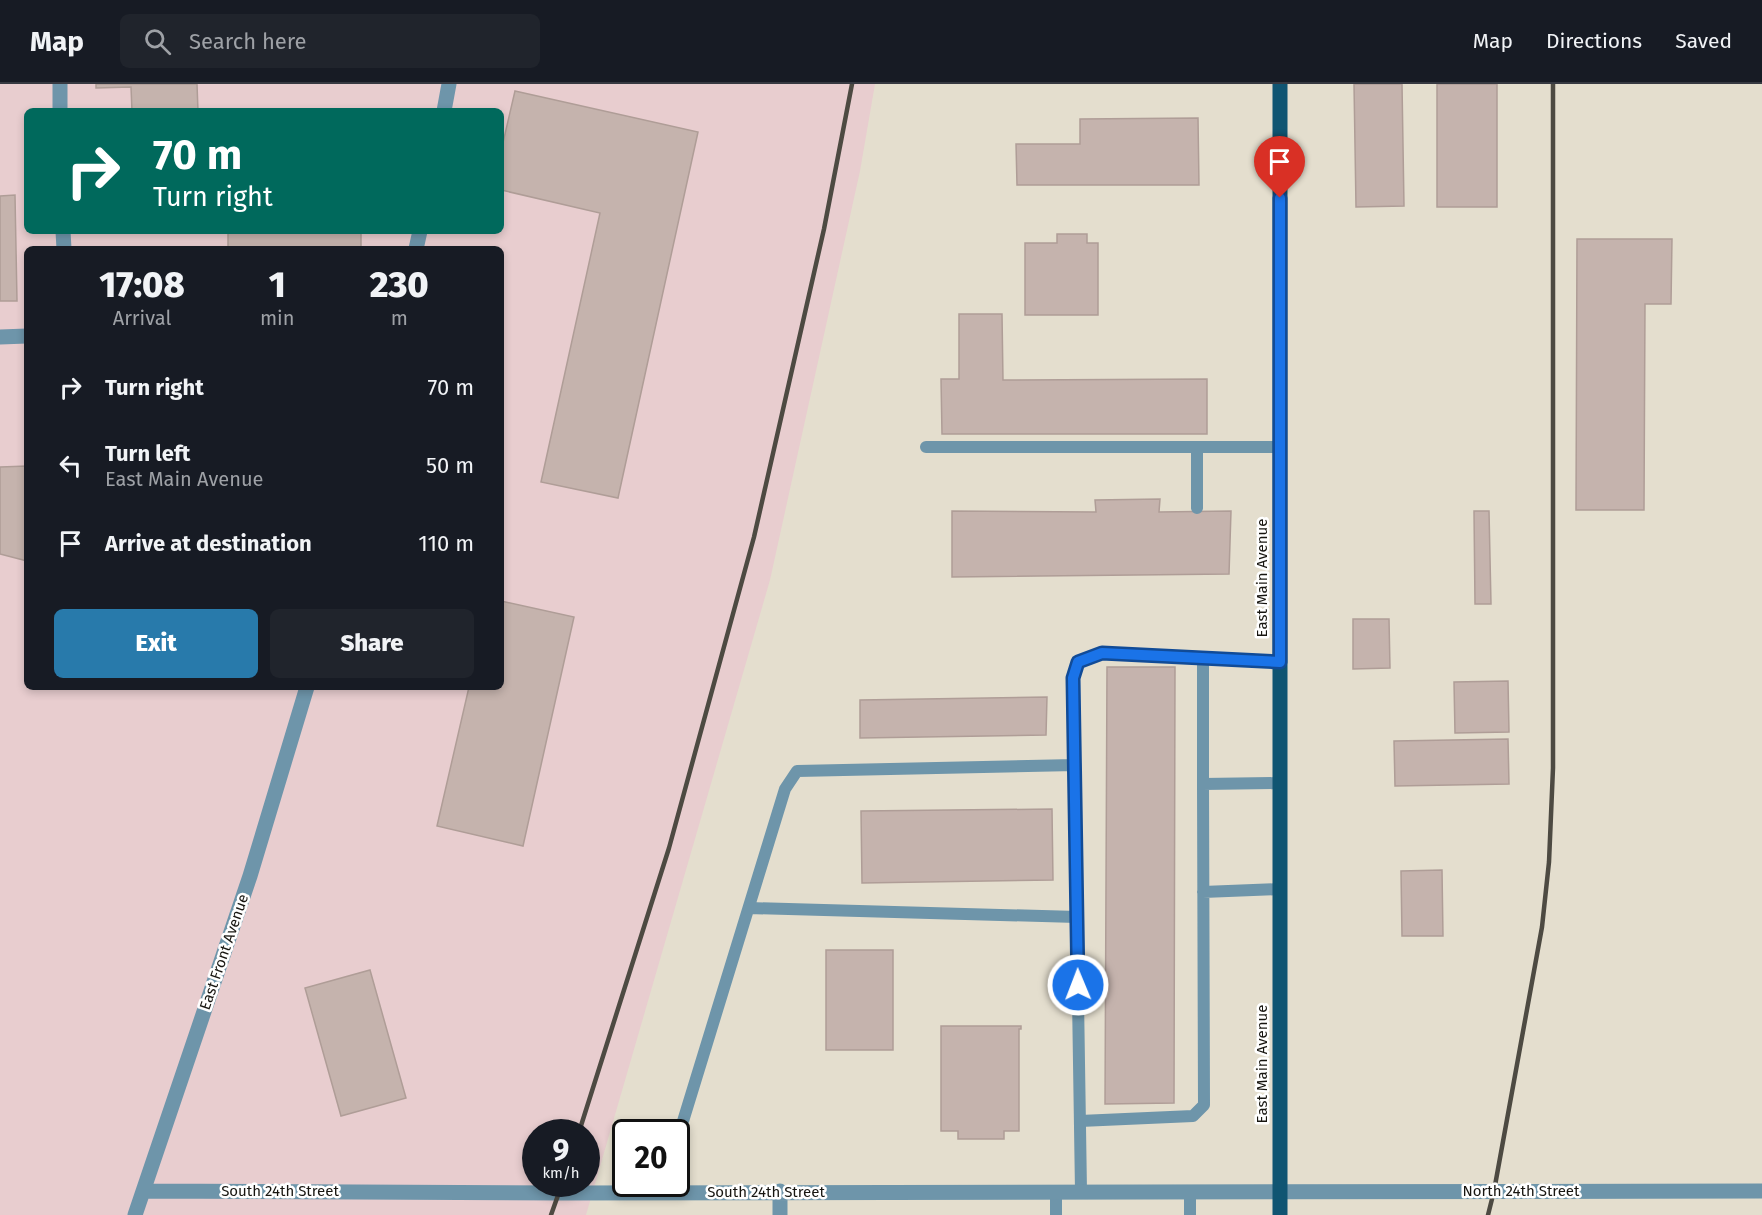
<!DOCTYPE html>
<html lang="en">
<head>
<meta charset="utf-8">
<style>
	:root { --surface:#171b24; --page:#20242c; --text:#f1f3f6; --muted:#9ea1a6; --line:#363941; --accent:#287aab }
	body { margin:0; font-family:"Fira Sans",sans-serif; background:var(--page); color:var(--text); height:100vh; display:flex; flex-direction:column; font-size:22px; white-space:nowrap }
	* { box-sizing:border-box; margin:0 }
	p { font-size:20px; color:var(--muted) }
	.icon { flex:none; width:33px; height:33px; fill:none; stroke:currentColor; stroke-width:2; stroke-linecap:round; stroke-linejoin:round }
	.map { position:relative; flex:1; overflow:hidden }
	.side { position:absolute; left:24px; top:162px; width:480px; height:444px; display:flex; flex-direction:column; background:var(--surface); border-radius:9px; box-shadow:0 3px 9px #0003 }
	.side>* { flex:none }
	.top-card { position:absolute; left:24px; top:24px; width:480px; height:126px; border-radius:9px; box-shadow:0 3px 9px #0003; background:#00695c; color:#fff; overflow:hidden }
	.speed { position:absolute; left:522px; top:1035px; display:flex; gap:12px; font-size:30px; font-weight:700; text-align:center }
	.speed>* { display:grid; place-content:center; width:78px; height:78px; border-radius:50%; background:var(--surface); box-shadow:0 3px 9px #0003; line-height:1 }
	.speed small { font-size:15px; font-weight:400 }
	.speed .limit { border:3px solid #111; border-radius:9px; background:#fff; color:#111 }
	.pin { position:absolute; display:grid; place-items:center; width:51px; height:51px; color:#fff; margin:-62px -26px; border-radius:50% 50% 50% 0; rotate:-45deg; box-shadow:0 0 6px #0007 }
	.pin .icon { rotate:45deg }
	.me { position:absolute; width:66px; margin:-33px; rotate:359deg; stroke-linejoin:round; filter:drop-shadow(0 0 4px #0008) }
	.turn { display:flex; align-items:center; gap:21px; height:126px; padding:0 30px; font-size:27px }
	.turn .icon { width:78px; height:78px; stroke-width:2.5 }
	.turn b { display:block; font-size:42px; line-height:51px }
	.eta { display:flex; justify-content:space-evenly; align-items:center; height:102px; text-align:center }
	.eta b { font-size:36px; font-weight:800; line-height:42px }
	.button { display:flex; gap:12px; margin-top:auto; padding:12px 30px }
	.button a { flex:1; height:69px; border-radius:9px; background:var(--accent); color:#fff; font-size:24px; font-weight:800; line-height:69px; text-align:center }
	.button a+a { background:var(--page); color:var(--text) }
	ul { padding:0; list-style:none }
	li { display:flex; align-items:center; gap:18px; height:78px; padding:0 30px }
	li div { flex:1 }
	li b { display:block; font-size:22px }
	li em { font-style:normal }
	header { display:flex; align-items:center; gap:36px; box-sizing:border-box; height:84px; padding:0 30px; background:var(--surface); border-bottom:2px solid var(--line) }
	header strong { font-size:28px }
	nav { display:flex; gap:33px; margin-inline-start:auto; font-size:21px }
	.search { width:420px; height:54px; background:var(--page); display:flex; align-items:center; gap:15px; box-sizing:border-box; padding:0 21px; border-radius:9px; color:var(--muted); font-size:22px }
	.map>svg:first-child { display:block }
</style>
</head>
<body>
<header>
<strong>Map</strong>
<div class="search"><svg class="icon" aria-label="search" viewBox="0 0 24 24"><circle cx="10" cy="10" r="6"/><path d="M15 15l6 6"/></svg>Search here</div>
<nav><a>Map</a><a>Directions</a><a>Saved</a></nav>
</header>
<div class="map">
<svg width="1762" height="1131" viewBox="0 0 1762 1131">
	<rect width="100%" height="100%" fill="#e4dece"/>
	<path fill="#e8cdcf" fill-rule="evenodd" d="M0,0H875L860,87L770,496L586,1131H0ZM27,27H501V147H27ZM27,165H501V603H27ZM536,1048H586V1100H536Z"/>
	<path fill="#c5b3ad" stroke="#af9d97" stroke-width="1.5" d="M96,0H197L198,27H132L131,3L96,4Z
		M1354,0H1402L1404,122L1356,123Z
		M1437,0H1497V123H1437Z
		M515,7L698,48L618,414L541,398L600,129L501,106V67Z
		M1198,34L1199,101H1017L1016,60H1080V35Z
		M15,111L17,217H0V112Z
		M228,147L361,148V165H228Z
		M1057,150H1087V159H1098V231H1025V159H1057Z
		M1577,155H1672L1671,220H1645L1644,426H1576Z
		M959,230H1002L1003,296L1207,295V350H942L941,295H959Z
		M27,382V477L0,470V383Z
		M1160,415L1159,428L1231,427L1229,490L952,493V427L1096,428L1095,416Z
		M1474,427H1489L1491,520H1475Z
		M501,517L574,533L523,762L437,742L469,603H501Z
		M1353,535H1389L1390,584L1353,585Z
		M1107,583H1175L1174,1019L1105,1020Z
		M1508,597L1509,648L1455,649L1454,598Z
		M1047,613L1046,651L860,654V616Z
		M1508,655L1509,700L1395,702L1394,657Z
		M1052,725L1053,796L862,799L861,727Z
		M1442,786L1443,852H1402L1401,787Z
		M826,866H893V966H826Z
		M370,886L406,1014L341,1032L305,904Z
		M941,942H1021V945H1019V1047H1004V1055H958V1047H941Z"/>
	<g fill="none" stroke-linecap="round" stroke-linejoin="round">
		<path stroke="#6e95aa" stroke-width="12" d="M926,363H1280
			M1197,363V424
			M1203,574V700L1280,699
			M1203,808L1280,805
			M749,824L1077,833
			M1080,1037L1193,1032L1204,1021L1203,700
			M676,1060L785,705L797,687L1075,681
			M1081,1107L1073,594L1078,578L1102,569L1280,577
			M1190,1107V1131
			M1056,1131V1107"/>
		<path stroke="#6e95aa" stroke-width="15" d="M60,0V27
			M444,27L449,0
			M63,147L64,165
			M416,165L420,147
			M0,253L27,252
			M144,1107L559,1109L1762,1107
			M135,1131L250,792L307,603
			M780,1131V1107"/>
		<path stroke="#105572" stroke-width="15" d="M1280,1131V0"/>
		<path stroke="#4d4a42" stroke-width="4.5" d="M579,1048L669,764L754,453L824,145L852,0
			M551,1131L562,1100
			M1488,1131L1494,1107L1542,843L1549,778L1553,684V0"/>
	</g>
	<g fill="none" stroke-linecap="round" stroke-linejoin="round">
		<defs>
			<path id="route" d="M1078,901L1073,594L1078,578L1102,569L1280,578V114"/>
		</defs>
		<use href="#route" stroke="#114b97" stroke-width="15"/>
		<use href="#route" stroke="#1a73e8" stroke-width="10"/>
	</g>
	<g text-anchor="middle" stroke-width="5" stroke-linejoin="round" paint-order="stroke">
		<g font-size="15" fill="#171510" stroke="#fff">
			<text transform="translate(1262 494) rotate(-90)" y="5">East Main Avenue</text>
			<text transform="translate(224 868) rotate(-71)" y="5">East Front Avenue</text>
			<text transform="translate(1262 980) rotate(-90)" y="5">East Main Avenue</text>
			<text x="280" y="1112">South 24th Street</text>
			<text x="1521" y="1112">North 24th Street</text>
			<text x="766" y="1113">South 24th Street</text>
		</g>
	</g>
</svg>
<div class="speed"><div>9<small>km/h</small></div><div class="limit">20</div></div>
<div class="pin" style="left:1280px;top:114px;background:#d93025"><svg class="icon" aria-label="arrive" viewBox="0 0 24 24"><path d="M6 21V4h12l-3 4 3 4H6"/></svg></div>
<svg class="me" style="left:1078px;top:901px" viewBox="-20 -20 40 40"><circle r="17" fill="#1a73e8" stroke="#fff" stroke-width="3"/><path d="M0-11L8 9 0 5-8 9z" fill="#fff"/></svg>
<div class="top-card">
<div class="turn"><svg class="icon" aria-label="right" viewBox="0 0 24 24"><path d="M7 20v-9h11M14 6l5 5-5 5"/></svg><div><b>70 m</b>Turn right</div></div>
</div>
<section class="side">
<div class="eta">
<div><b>17:08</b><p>Arrival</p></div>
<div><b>1</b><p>min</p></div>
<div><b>230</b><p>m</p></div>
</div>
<ul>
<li><svg class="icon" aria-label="right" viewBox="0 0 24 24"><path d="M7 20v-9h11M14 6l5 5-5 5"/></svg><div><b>Turn right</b></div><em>70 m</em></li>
<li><svg class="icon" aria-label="left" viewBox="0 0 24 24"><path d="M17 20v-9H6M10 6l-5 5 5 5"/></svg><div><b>Turn left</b><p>East Main Avenue</p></div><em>50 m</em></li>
<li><svg class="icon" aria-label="arrive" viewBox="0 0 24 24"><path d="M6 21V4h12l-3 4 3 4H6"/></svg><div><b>Arrive at destination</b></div><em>110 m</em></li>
</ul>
<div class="button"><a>Exit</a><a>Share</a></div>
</section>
</div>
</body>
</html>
